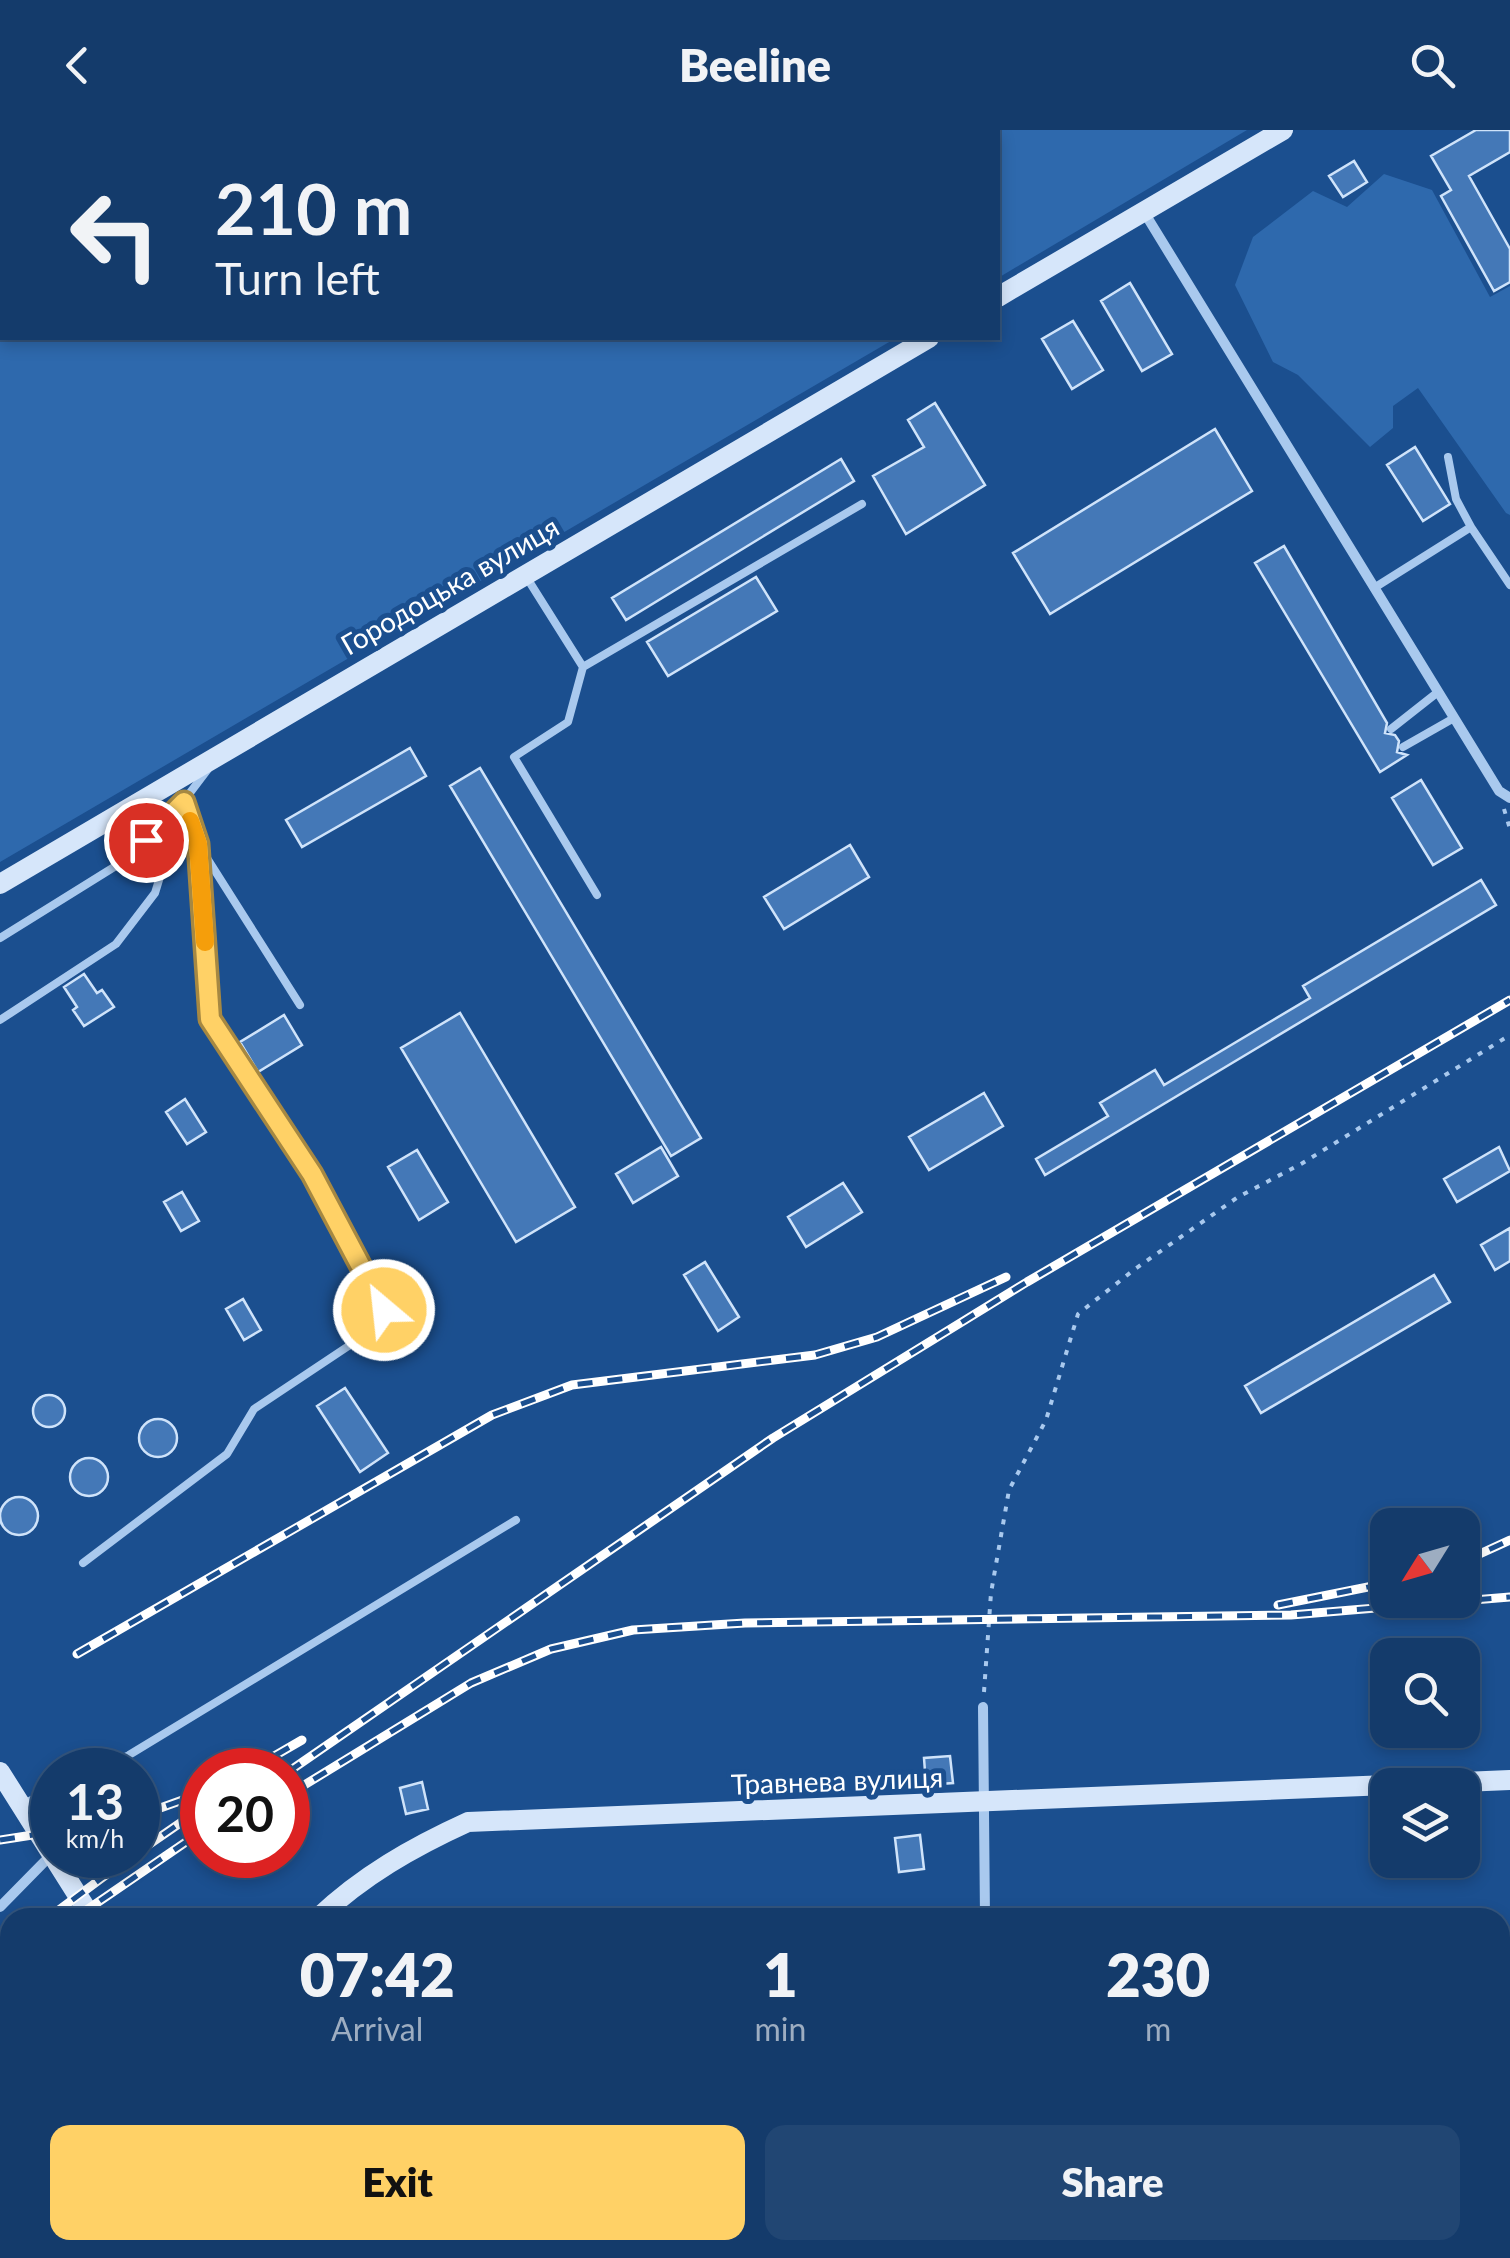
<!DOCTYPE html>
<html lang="en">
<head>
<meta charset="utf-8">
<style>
	:root { --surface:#143b6b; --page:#214673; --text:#f1f3f6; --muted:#9dadc1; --line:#33557e; --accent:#ffd166 }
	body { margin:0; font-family:Lato,sans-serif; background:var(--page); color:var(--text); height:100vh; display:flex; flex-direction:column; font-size:38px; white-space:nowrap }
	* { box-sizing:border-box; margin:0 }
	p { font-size:32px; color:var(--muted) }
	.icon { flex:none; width:55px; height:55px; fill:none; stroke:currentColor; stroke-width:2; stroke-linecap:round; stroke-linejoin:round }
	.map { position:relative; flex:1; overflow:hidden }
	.side { position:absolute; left:0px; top:1778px; width:1510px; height:352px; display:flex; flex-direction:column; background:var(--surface); border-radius:30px 30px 0 0; box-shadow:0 5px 15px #0003,0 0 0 2px var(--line) }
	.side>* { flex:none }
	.guide { position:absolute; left:0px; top:0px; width:1000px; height:210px; box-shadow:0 5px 15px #0003,0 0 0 2px var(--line); background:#143b6b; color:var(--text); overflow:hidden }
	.needle { width:65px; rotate:233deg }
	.tools { position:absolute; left:1370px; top:1378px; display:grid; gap:20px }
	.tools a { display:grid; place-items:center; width:110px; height:110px; border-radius:20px; background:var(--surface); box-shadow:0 5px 15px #0003,0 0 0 2px var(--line); font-size:50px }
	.speed { position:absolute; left:30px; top:1618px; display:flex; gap:20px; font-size:50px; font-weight:700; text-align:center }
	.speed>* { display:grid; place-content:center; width:130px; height:130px; border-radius:50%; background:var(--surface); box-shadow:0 5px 15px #0003,0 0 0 2px var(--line); line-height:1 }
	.speed small { font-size:25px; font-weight:400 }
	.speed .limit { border:15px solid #d22; background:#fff; color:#111 }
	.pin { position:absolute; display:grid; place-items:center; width:85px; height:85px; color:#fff; margin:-42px; border:5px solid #fff; border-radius:50%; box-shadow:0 2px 10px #0007 }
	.me { position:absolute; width:110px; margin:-55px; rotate:332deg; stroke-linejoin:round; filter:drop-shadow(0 0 8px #0008) }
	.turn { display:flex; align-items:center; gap:35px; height:210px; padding:0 50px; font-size:45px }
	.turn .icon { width:130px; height:130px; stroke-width:2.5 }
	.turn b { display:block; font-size:70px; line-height:85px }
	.eta { display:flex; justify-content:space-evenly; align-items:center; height:170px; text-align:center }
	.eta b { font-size:60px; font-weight:800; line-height:70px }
	.action { display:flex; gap:20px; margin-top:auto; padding:20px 50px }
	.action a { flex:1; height:115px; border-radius:20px; background:var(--accent); color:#111; font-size:40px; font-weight:800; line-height:115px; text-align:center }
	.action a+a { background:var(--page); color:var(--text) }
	header { display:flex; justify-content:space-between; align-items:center; height:130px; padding:0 50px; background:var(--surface); font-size:45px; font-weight:800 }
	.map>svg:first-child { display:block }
</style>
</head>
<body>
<header><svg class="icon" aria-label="back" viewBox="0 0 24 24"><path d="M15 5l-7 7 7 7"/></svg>Beeline<svg class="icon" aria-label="search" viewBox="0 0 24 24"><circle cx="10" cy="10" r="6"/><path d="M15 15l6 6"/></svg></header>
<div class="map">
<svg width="1510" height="2128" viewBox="0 0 1510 2128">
	<rect width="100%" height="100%" fill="#1b4f8f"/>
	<path fill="#2e69ad" d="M0,0H1247L998,148V2H2V208H896L0,732Z
		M1384,44L1432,60L1490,167L1510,156V385L1506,383L1418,258L1393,276V298L1370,317L1298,245L1273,232L1235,155L1253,107L1313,61L1347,77Z
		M10,1873V1972L0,1985V1879Z"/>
	<path fill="#4478b7" stroke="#cfe3fa" stroke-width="2.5" d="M1476,0H1510V22L1469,46L1510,119V152L1494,161L1441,66L1451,60L1431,26Z
		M1354,31L1367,52L1343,67L1329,46Z
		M1130,153L1172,224L1142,241L1101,171Z
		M1073,191L1103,240L1072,259L1042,209Z
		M935,273L985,355L906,404L873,346L924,317L908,290Z
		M1215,299L1252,361L1050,484L1013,423Z
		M1415,317L1450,374L1423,391L1387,335Z
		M841,329L854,351L626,490L612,468Z
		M1284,416L1387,593L1385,603L1395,605L1399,611L1397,622L1407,625L1380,642L1255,433Z
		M756,447L777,481L668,546L647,512Z
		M410,618L426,646L302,717L286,690Z
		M480,638L701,1008L671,1026L450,656Z
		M1421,650L1462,718L1433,735L1392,668Z
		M850,715L869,747L784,799L764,767Z
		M1481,750L1496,775L1045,1045L1036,1029L1108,986L1100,973L1155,940L1164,955L1310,868L1303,856Z
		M84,844L97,863L102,860L114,877L84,896L73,880L77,877L64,857Z
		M460,883L575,1077L516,1112L401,918Z
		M284,885L302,915L258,942L240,912Z
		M984,963L1003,996L929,1040L909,1007Z
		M185,969L206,1002L187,1014L166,982Z
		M661,1017L678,1046L633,1073L616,1044Z
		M1499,1017L1510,1041L1457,1072L1444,1049Z
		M417,1020L448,1072L419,1090L388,1037Z
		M843,1053L862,1082L806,1117L788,1087Z
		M182,1062L199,1091L181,1101L164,1072Z
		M1510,1098V1131L1495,1140L1481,1115Z
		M705,1132L739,1187L718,1201L684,1145Z
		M1434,1145L1450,1172L1261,1283L1245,1256Z
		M243,1169L261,1200L244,1210L226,1179Z
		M345,1258L388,1323L360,1342L317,1276Z
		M33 1281a16 16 0 1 1 32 0a16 16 0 1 1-32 0Z
		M139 1308a19 19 0 1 1 38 0a19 19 0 1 1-38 0Z
		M70 1347a19 19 0 1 1 38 0a19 19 0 1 1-38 0Z
		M0 1386a19 19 0 1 1 38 0a19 19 0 1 1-38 0Z
		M950,1626L953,1653L926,1655L924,1628Z
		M422,1652L428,1679L406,1684L400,1658Z
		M920,1705L924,1739L899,1742L895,1708Z"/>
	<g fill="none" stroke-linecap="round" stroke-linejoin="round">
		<path stroke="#a9c9ee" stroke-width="4" stroke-dasharray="5 8" stroke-linecap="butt" d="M1504,679L1510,699
			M984,1562L991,1463L1009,1360L1046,1290L1078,1184L1135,1139L1238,1067L1301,1034L1510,905"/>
		<path stroke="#a9c9ee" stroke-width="8" d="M1448,327L1456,369L1471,397
			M527,448L583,537L862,374
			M1374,458L1471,397L1510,455
			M583,537L568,592L514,627L597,765
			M1391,599L1438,562
			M1403,617L1454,588
			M183,672L198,714L300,875
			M0,808L127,729L183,672L208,639
			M0,890L116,814L155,763L183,672
			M83,1433L227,1324L254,1279L365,1205L384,1180L312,1044L211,889L198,714
			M97,1640L129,1625L516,1390
			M25,1673L52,1660"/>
		<path stroke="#a9c9ee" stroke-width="10" d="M1144,82L1499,661L1510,668
			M983,1577L985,1788
			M0,1777L51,1725
			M1500,1918H1510
			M365,2120L439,2128
			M997,2120V2128
			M1341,2128V2120"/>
		<path stroke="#d6e6fa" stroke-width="20" d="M998,167L1283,0
			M0,754L929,208
			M0,1642L92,1788
			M1392,1655L1510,1650
			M318,1788C362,1746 413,1717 468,1692L1388,1655
			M0,2053L10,2046
			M236,2128L237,2120"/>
		<defs>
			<path id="rail" d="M1462,1432L1510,1410
				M1278,1475L1388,1453
				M77,1524L492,1285L572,1255L815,1225L877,1207L1006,1147
				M250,1640L302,1610
				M288,1642L773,1308L1027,1152L1510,870
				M288,1665L471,1553L551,1519L633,1500L745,1493L1291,1485L1510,1467
				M138,1686L202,1663
				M0,1710L52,1702
				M138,1722L202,1678
				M48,1788L133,1725
				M75,1788L202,1701
				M0,1820L10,1814
				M0,1838L10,1832"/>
		</defs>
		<use href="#rail" stroke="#fff" stroke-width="9"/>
		<use href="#rail" stroke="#1b4f8f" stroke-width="5" stroke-dasharray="15" stroke-linecap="butt"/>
	</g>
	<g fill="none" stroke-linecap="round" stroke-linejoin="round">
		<defs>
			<path id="route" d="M146,710L184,672L198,714L210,889L312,1044L384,1180"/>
		</defs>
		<use href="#route" stroke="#a68842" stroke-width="25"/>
		<use href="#route" stroke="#ffd166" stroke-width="18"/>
		<path stroke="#f59e0b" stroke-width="18" d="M190,691L198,714L205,812"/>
	</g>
	<g text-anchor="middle" stroke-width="10" stroke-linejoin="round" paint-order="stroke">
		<g font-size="28" fill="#fff" stroke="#1b4f8f">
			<text transform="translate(450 456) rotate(-30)" y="10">Городоцька вулиця</text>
			<text transform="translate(837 1651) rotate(-2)" y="10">Травнева вулиця</text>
		</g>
	</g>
</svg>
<div class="tools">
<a><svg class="needle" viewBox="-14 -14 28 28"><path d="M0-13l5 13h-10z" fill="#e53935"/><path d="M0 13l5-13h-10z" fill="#9dadc1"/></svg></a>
<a><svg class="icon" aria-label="search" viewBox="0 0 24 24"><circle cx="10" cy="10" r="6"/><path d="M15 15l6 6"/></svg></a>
<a><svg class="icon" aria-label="layers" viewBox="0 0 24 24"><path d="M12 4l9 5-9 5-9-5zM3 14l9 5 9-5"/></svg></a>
</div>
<div class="speed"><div>13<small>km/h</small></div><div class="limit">20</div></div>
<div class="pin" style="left:146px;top:710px;background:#d93025"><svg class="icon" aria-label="arrive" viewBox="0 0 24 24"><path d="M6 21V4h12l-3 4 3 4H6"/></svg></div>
<svg class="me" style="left:384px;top:1180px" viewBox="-20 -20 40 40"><circle r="17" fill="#ffd166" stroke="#fff" stroke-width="3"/><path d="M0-11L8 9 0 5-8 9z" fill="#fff"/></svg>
<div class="guide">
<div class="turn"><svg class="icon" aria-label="left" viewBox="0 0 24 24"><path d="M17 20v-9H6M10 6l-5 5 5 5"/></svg><div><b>210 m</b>Turn left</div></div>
</div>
<section class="side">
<div class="eta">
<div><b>07:42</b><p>Arrival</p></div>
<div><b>1</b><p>min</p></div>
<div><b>230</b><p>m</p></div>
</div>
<div class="action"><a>Exit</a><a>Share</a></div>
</section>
</div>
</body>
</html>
